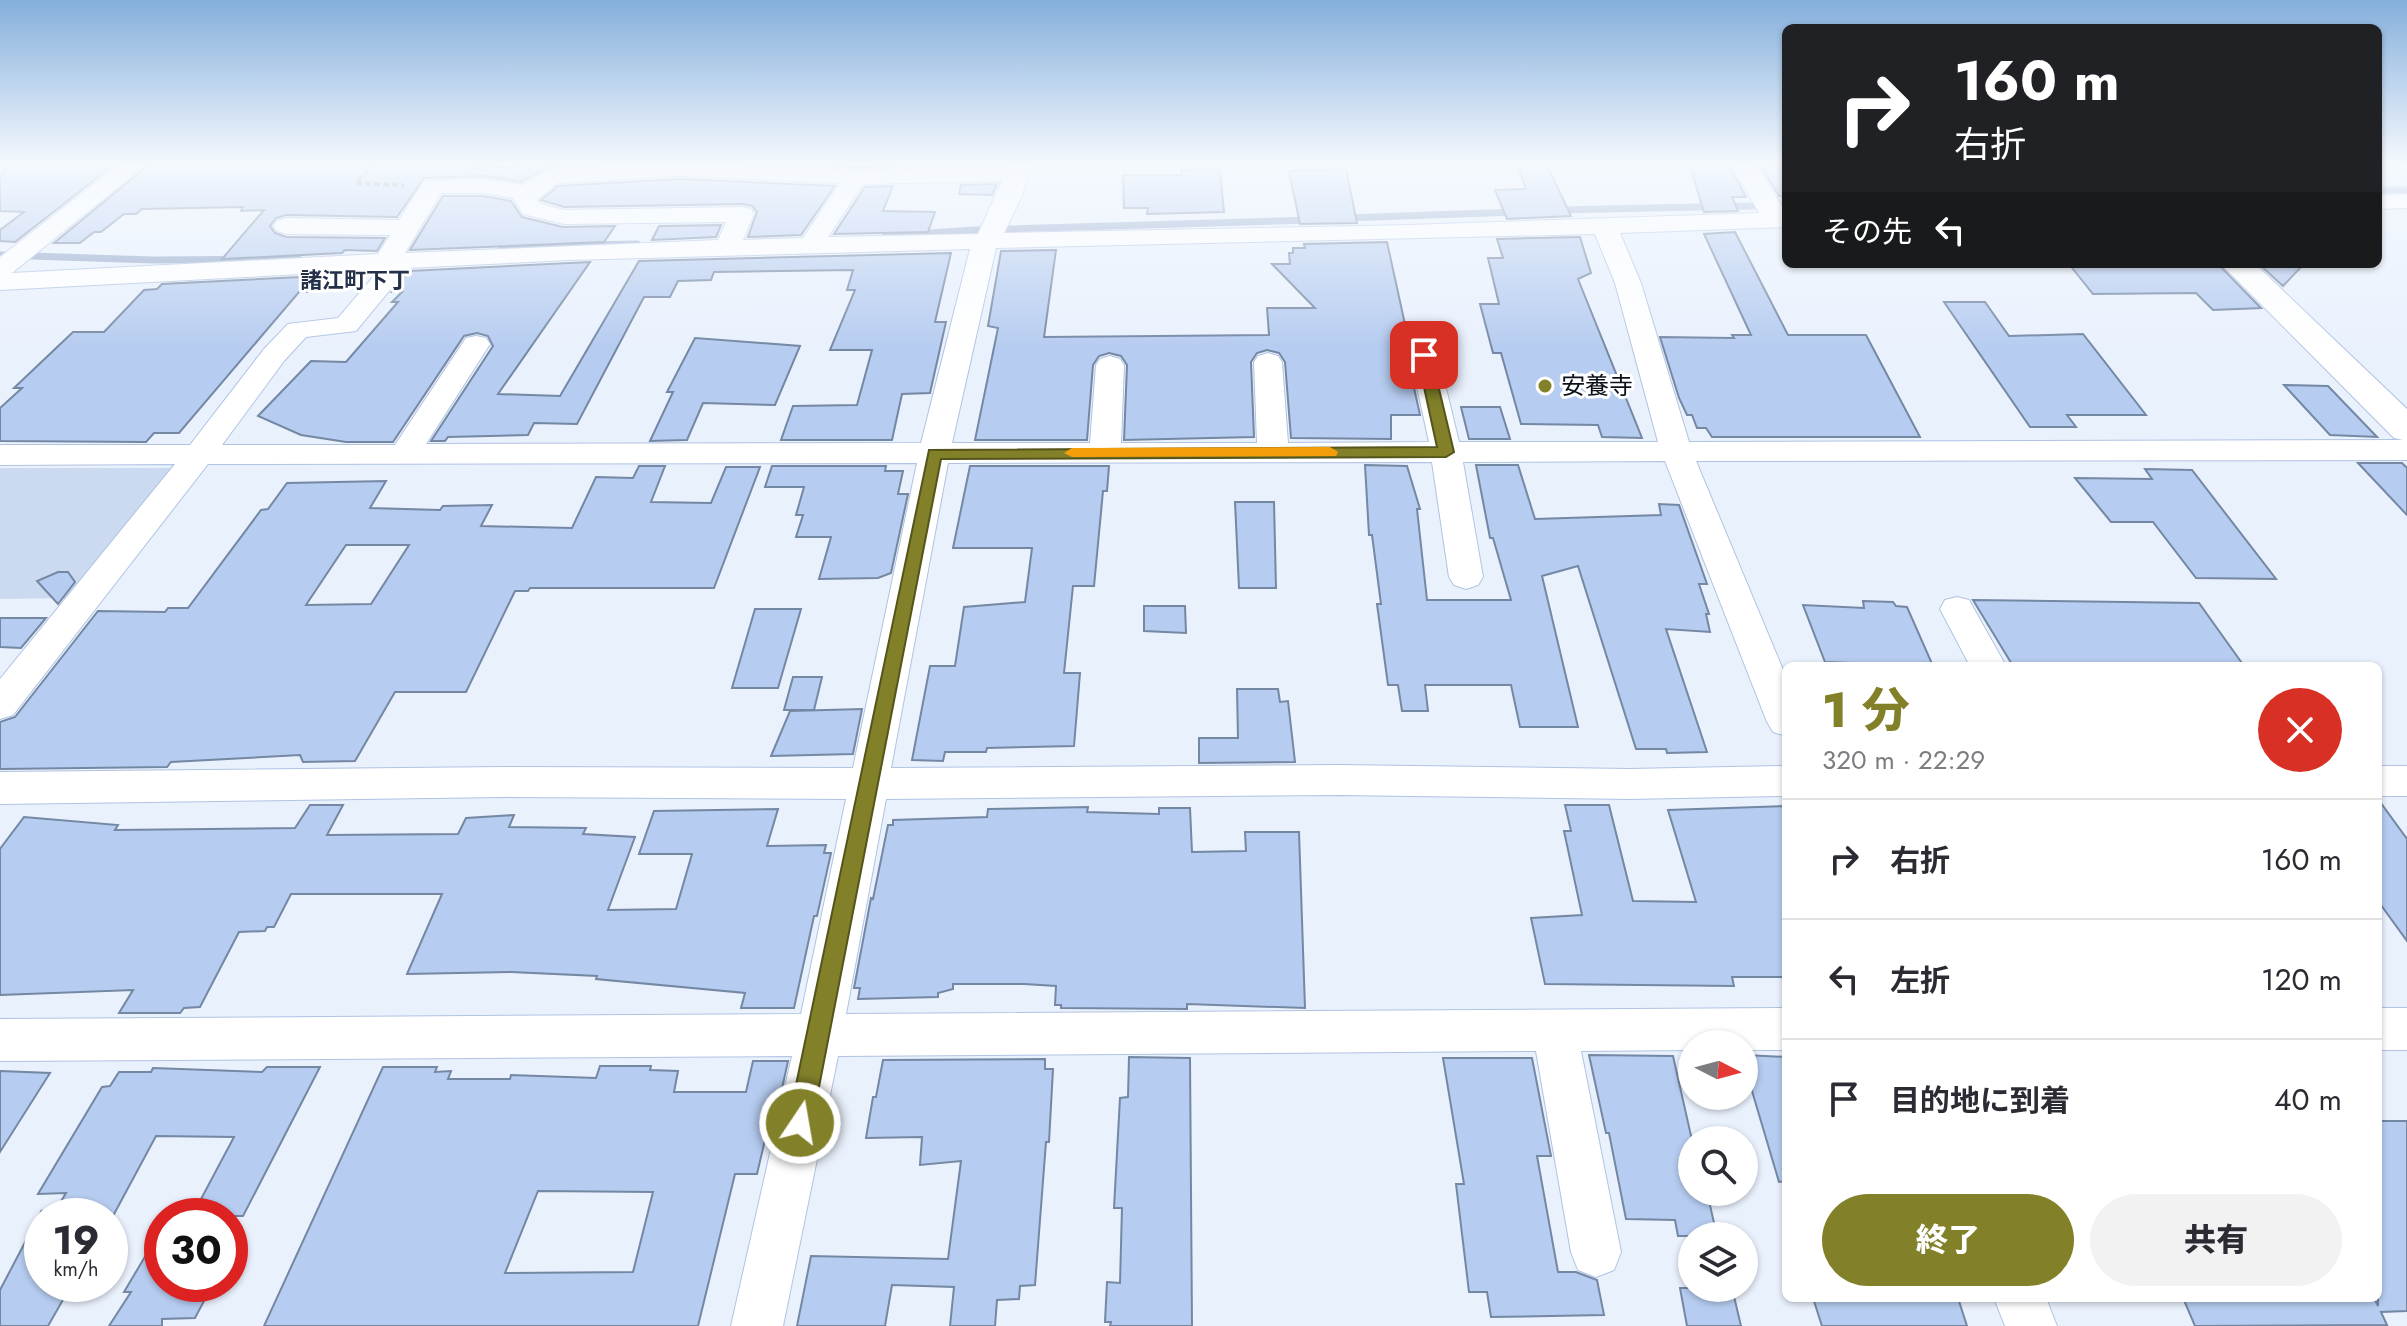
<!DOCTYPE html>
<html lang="ja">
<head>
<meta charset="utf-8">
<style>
	:root { --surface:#fff; --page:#f2f2f3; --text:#2b2b33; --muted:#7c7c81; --line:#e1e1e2; --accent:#82812a }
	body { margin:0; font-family:Jost,"Noto Sans JP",sans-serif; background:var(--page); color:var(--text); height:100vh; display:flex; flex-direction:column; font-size:30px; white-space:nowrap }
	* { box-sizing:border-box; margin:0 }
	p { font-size:26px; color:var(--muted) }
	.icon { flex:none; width:44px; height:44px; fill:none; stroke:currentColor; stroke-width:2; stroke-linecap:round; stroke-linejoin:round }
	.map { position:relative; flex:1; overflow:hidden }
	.side { position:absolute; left:1782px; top:662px; width:600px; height:640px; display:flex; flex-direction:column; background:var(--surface); border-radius:12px; box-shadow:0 2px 6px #0004 }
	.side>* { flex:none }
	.top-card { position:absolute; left:1782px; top:24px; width:600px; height:244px; border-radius:12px; box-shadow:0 2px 6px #0004; background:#202124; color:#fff; overflow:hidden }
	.needle { width:52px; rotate:96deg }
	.buttons { position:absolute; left:1678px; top:1030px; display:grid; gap:16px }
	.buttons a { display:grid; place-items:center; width:80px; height:80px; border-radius:50%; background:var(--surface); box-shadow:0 2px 6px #0004; font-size:40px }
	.speed { position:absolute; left:24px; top:1198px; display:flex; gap:16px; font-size:40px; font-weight:700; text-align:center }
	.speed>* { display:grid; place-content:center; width:104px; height:104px; border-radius:50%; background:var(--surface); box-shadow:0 2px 6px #0004; line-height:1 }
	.speed small { font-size:20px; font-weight:400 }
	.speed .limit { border:12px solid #d22; background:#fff; color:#111 }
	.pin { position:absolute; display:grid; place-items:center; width:68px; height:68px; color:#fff; margin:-34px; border-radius:16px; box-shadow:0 4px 12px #0006 }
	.me { position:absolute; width:88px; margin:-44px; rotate:12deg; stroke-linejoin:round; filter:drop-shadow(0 0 6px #0008) }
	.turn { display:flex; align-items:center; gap:28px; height:168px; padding:0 40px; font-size:36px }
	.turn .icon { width:104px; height:104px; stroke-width:2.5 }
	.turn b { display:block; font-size:56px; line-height:68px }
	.then { display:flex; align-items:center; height:76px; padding:0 40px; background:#0003; gap:16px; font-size:30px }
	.round { display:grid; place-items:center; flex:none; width:84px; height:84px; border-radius:42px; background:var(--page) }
	.headline { display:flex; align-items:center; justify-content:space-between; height:136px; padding:0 40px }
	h1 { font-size:48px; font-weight:800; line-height:60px; color:var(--accent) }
	.cta { display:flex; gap:16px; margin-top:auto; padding:16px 40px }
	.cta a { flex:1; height:92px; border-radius:48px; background:var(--accent); color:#fff; font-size:32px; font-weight:800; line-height:92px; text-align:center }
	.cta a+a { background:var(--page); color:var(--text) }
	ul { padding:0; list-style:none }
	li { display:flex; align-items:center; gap:24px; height:120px; padding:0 40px; border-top:2px solid var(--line) }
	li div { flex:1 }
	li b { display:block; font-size:30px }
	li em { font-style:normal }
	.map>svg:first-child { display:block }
</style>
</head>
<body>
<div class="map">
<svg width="2407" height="1326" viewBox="0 0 2407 1326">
	<rect width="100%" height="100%" fill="#e9f1fd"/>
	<path fill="#cbdaf0" d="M0,468H177L74,598L0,599Z"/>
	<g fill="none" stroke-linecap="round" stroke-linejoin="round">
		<path stroke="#92a8ca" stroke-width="7" d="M2378,190H2407
			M1556,210L1786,205
			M1345,218L1516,212
			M885,236L975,230L1313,220
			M501,250L534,246L637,244
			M0,255L153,260L298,259"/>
	</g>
	<path fill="#b6ccf0" stroke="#7487a3" stroke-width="2" fill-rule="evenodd" d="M4,163H116L15,242L0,241V230L24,212L0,211V175H3Z
		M151,163H452L514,168L519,163L570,165L550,166L521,182L483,176L424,178L397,217L286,215L276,218L270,226L275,233L286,237L385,238L377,251L345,250L342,253L222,259L264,210L241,211L243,207L142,209L136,214H124L101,232H94L80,243H54Z
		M745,163H899L898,166L856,167Z
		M1517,163H1546L1571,216L1507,219L1495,190L1526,189Z
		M1689,163H1728L1746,197H1732L1738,211L1704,212Z
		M1759,163H1786V196H1779Z
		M1220,169L1224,212L1147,214L1148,208H1124L1123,175H1182L1181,170Z
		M1346,169L1357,223L1300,224L1289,171Z
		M679,179L835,186L801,235L748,237L757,212L752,206L743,204L564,207L541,200L558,186Z
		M997,184L992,195L959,194L961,185Z
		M893,186L883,211L935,212L928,232L834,234L865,187Z
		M443,196H483L511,201L522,217L563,227L615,226L604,242L410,250Z
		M721,225L716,237L652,240L659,226Z
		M1735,232L1788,335H1866L1920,437H1712L1706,428H1697L1692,415H1687L1679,398L1660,337L1734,338L1732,335H1751L1704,234Z
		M1580,237L1591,273L1578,279L1642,438L1602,437L1598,425L1521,424L1501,353H1493L1480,304H1499L1488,258H1503L1497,239Z
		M1387,242L1408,338L1410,350L1407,356L1420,415H1391V439L1291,438L1285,362L1279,353L1267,350L1257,353L1251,362L1254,437L1124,440L1127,365L1121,356L1109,353L1099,356L1093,365L1087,440H975L998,328L988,326L1001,251L1056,250L1044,337L1269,335L1267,308H1315L1272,264H1290L1289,253H1293V248H1305L1304,244Z
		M951,253L935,322H946L930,393L902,394L892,440H781L793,406L857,405L872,350H830L855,290H847L853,270L714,272L711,280L678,281L670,297H644L577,424L534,423L528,435L448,437L445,441H431L493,346L488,336L477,333L464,336L393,442H346L301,435L258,416L311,361L346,362L398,302H392L402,292H392L409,271L590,262L498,394L560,396L639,261Z
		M2069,264H2218L2261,308L2213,310L2196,293L2093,294Z
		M2259,264H2304L2283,286Z
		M321,276L307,292H299L179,433H154L146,442L0,441V408L22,388H14L73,332H104L144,290L157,289L162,284Z
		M1944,302H1985L2009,336L2083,334L2146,415H2067L2076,427H2030Z
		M695,338L800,346L775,405L703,403L687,440L650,441L673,392H667Z
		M2284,385L2328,386L2377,437L2330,435Z
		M1461,407H1500L1510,439H1469Z
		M2358,463H2402L2407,468V515Z
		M1365,465L1407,466L1420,509H1417L1427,600H1511L1493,538H1490L1476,465H1518L1535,519L1661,515L1659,504L1679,505L1707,584H1699L1709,614H1706L1710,632L1666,629L1707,752L1667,753L1666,749H1636L1578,566L1542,576L1578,727H1520L1511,685H1425L1428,711H1402L1398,685H1388L1377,604H1381L1372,535H1369Z
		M639,466H665L651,502L711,503L726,467H760L714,588H530L528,591H515L466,692H395L355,761L303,762L300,755L171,762L167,767L0,769V722L15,717L98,611L165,612L168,608H188L261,510L268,509L287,483L386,481L370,508L440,510L443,506L492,505L481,526L572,528L596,477L633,478ZM346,545H409L371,604L306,605Z
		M772,466H886L885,471H903L898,494H908L891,573L878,578L819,579L831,537H796L803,515H796L804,487H765Z
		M970,466H1109L1107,491H1103L1094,586H1073L1064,673H1080L1074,746L987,748L986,752H945L943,761L912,760L930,666H955L964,607L1025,602L1032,548H953Z
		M2145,469L2192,470L2276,579L2196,578L2153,522H2111L2075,478L2152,479Z
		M1235,502H1274L1276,588H1239Z
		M58,572H68L75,582L58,604L37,581Z
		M1973,600L2199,603L2244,666H2013Z
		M1863,601L1893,602L1896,606L1907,607L1933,666L1825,662L1803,605L1864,608Z
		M1144,606H1185L1186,633L1144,631Z
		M755,609H801L778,688H732Z
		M0,618H46L21,648L0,647Z
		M793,677H822L814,710H784Z
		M1237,689H1278L1280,702L1288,701L1295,762L1199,763V738H1238Z
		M862,709L853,754L771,756L790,711Z
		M2378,799L2407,839V941L2378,901Z
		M310,805H343L327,835L458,834L466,818L514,815L509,827L586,828L583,834L635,837L608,910L676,909L692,854H639L654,811L778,809L767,846L826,845L824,853H831L817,916H814L794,1008H741L745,993L596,979L597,976L511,972L407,974L442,894H291L274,927H267L265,931L239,932L200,1007L184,1008L180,1013H119L133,990L0,995V849L24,817L118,825L115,830L295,828Z
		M1565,805H1609L1633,901L1696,902L1668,810L1786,806V977H1732L1734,986L1545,984L1531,918L1582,915L1564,831H1571Z
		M1088,807L1087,812L1159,814V808H1190L1192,852L1246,851L1245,832H1299L1305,1008L1187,1004V1009L1061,1008V1005H1055L1056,986L1024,984H953V989L938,993V997L858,999L860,988H854L871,898L873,899L888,825H893V820L987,817L988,809Z
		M1589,1055L1673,1056L1692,1140V1192H1707L1717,1236H1678L1675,1220L1626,1219L1609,1133H1606Z
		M1744,1055L1786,1057V1181L1779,1182L1744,1064Z
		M1129,1057L1190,1058L1192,1326H1110L1111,1322H1105L1107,1282L1120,1283L1122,1208H1114L1120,1098L1128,1097Z
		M1443,1058H1532L1551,1156H1537L1558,1272H1576L1597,1280L1604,1315L1491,1317L1487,1292H1469L1456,1184H1464Z
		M1045,1059V1069H1053L1049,1142H1046L1035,1285L1020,1286L1019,1299L997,1300L995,1326H950L954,1287L892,1285L885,1326H797L811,1256L948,1259L961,1161L920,1165L922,1137L866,1138L873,1097H876L883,1060Z
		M753,1061H788L781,1093H776L757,1174H735L698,1326H264L383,1067H437L435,1072L451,1071L448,1079H510L511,1075L596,1078L600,1066H651L650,1070L678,1071L674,1092H746ZM538,1191L653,1192L633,1272L505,1273Z
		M267,1067H320L243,1216H192L234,1137L156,1136L113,1216H52L66,1193L38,1194L102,1087L110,1086L119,1072H151L153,1068L262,1072Z
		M0,1071L50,1073L0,1152Z
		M2378,1121H2407V1311L2381,1312L2387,1325L2195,1326L2183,1298H2374L2378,1306Z
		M42,1210V1284H72L48,1326H0V1290Z
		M162,1228V1284H213L195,1318L162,1319V1326H109L131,1292H124Z
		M1680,1288H1732L1741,1326H1687Z
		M1813,1298H1958L1967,1326H1822Z"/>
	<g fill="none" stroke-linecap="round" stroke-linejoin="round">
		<defs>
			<path id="street" d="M121,163H148L12,273L378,254L390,235L286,234L277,231L273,226L277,221L286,218L399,220L424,181L483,179L522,185L551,169L657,163L856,170L1007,167L1008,163H1032L1021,198L1004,233L1409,225L1759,213L1731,163H1755L1786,213V227L1620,233L1641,283L1689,442L2407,440V460L1696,461L1786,677V736L1773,732L1767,722L1665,461L1463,462L1483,577L1478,585L1466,589L1454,585L1449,577L1432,462L948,463L891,768L1339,765L1629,769L1786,766V796L1629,799L1339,795L886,799L846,1014L1786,1008V1050H1744V1044H1692V1050L1581,1051L1621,1252L1614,1270L1596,1277L1578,1270L1571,1252L1536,1051L838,1056L783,1326H731L792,1056L0,1061V1019L801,1014L846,799L503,797L0,804V772L503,767L853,768L917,463L208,464L13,715L0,719V679L175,464L0,465V445H190L264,349L288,324L338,318L379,270L0,290V257ZM679,176L840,183L803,238L743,240L754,214L751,209L742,207L564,210L541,204L537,200L557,183ZM1002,181L978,234L828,237L863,184ZM441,193H483L513,198L523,214L564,224L726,222L718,240L405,253ZM1595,234L1615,283L1658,442H1459L1438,355L1434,349L1424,347L1414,349L1410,355L1429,442L1288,443L1282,362L1278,356L1268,353L1258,356L1254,362L1257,443H1121L1124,365L1120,359L1110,356L1100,359L1096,365L1090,443H952L996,248ZM970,249L921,443L426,444L490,344L486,338L476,336L466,338L395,445H222L284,361L306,337L356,331L408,268L569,260Z
				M2407,194V208L2378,209V195Z
				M1957,597L1969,600L2006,666H1970L1940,609L1945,600Z
				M2378,766H2407V796H2378Z
				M2378,1008H2407V1050H2378Z
				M1994,1298H2046L2057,1326H2005Z"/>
			<path id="secondary" d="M2221,264H2255L2407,409V441L2394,438Z"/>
		</defs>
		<use href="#street" stroke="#b0c3e2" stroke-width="2"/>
		<use href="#secondary" stroke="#b0c3e2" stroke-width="2"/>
		<path stroke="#737b86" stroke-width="4" stroke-dasharray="6 3" stroke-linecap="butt" d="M374,163L356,183L404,185"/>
		<use href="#street" fill="#fff" fill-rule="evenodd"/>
		<use href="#secondary" fill="#fff" fill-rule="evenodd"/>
	</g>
	<linearGradient id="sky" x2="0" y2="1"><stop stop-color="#85afdc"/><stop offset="0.47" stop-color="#f5f9fe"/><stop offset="1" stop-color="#f5f9fe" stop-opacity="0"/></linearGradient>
	<rect width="2407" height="349" fill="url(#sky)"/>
	<path fill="#82812a" stroke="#54541b" stroke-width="2" d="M1424,350L1431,355L1454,452L1446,457L941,459L812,1123L809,1132L800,1135L792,1132L788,1123L929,450L1437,447L1417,355Z"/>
	<path fill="#f59e0b" d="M1330,447L1338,452L1336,456L1072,457L1064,453L1072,448Z"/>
	<circle fill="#82812a" stroke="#fff" stroke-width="3" cx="1545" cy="386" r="8"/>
	<g text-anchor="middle" stroke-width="6" stroke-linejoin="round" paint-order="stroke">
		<g font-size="22" font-weight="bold" fill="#23324a" stroke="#fff">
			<text x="355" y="288">諸江町下丁</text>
		</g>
		<g font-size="24" fill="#0a111b" stroke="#fff" text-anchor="start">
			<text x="1561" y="394">安養寺</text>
		</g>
	</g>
</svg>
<div class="buttons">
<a><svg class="needle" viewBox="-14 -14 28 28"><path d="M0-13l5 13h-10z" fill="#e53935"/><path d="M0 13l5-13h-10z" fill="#7c7c81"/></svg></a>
<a><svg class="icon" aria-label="search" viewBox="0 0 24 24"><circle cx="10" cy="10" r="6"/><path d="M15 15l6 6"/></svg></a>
<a><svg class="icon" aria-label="layers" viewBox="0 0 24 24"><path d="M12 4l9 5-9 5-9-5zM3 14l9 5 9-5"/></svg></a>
</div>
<div class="speed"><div>19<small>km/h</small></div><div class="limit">30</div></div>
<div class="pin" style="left:1424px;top:355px;background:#d93025"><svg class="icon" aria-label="arrive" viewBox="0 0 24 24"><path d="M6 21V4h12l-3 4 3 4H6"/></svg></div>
<svg class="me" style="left:800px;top:1123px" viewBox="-20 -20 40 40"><circle r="17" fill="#82812a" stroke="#fff" stroke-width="3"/><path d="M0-11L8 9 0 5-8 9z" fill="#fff"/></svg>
<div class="top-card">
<div class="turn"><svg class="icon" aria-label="right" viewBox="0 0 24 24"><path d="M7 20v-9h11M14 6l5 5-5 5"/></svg><div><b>160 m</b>右折</div></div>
<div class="then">その先<svg class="icon" aria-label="left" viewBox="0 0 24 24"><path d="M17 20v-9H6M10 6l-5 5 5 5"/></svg></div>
</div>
<section class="side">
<div class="headline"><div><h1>1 分</h1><p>320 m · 22:29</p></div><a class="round" style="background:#d93025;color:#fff"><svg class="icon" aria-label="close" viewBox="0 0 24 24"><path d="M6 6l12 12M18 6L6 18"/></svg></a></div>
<ul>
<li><svg class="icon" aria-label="right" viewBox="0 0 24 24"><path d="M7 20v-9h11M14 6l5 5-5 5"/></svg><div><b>右折</b></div><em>160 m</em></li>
<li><svg class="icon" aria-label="left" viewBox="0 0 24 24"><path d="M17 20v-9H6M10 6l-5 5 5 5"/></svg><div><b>左折</b></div><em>120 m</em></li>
<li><svg class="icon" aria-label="arrive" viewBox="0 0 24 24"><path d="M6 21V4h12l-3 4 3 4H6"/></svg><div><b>目的地に到着</b></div><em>40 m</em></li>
</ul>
<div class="cta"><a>終了</a><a>共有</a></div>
</section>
</div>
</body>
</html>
